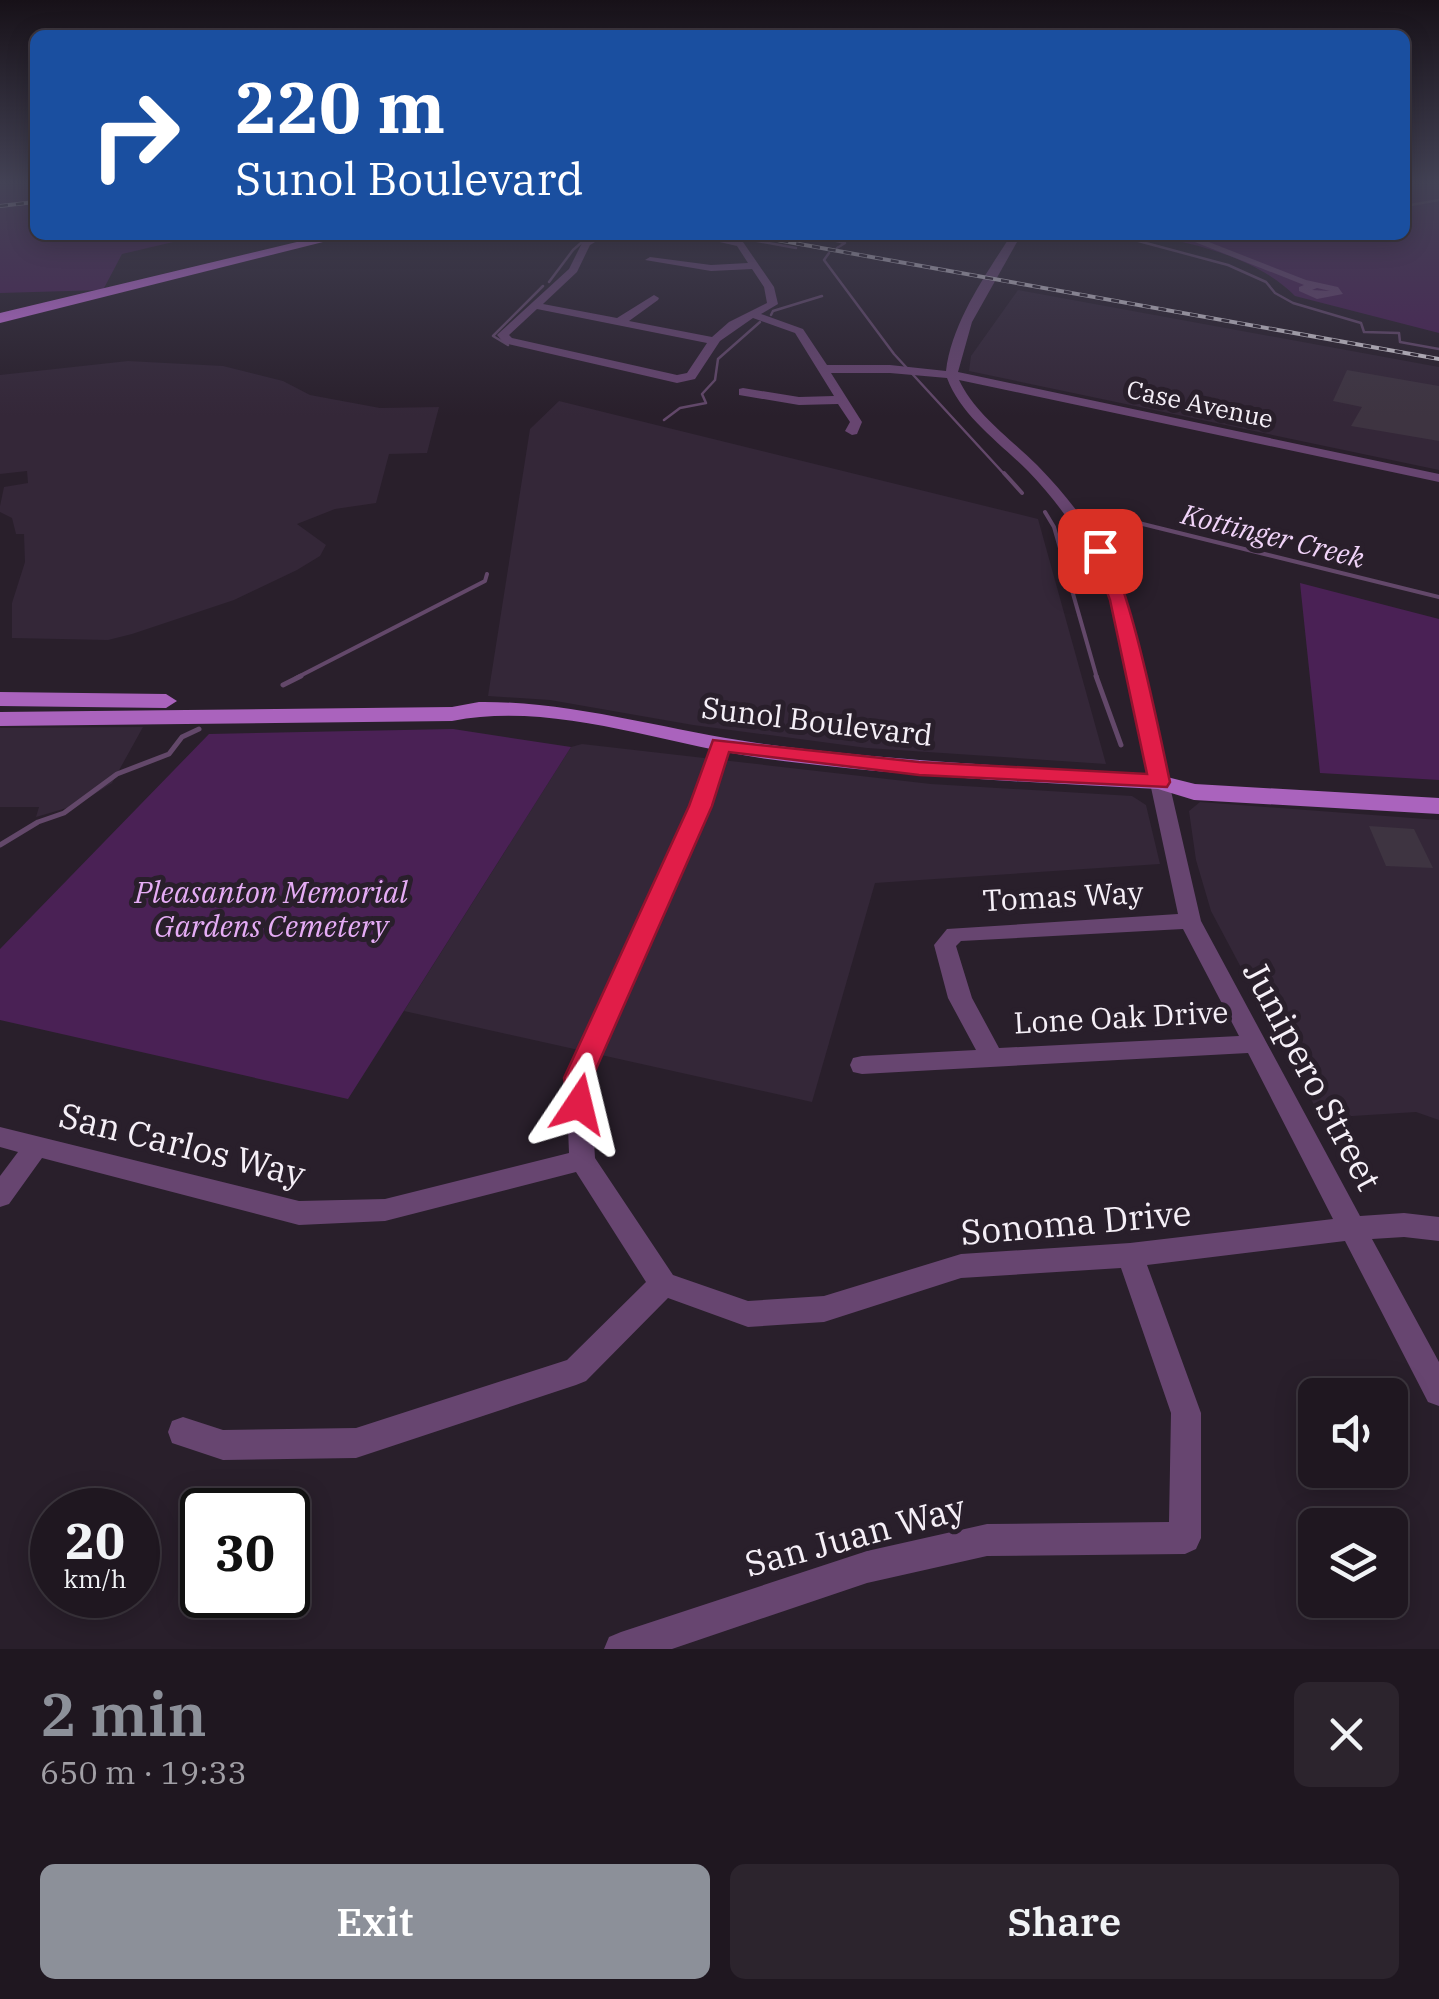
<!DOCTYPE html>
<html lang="en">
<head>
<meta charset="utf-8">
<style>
	:root { --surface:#1f1720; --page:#2c242d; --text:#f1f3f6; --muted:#a19fa5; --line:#3c363e; --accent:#8c9099 }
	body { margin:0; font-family:"IBM Plex Serif",serif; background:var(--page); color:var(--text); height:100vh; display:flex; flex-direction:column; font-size:38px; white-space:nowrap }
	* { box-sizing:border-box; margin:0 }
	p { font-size:32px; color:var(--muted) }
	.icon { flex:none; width:55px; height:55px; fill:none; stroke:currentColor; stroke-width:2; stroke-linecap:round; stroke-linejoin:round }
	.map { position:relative; height:1649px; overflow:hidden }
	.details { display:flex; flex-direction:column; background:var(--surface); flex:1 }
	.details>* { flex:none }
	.top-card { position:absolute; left:30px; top:30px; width:1380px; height:210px; border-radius:15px; box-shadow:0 5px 25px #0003,0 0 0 2px var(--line); background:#1a4fa0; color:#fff; overflow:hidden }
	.tools { position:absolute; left:1298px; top:1378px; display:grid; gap:20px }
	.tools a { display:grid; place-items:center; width:110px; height:110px; border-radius:15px; background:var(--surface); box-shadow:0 5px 25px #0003,0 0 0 2px var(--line); font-size:50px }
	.speed { position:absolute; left:30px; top:1488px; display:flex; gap:20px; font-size:50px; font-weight:700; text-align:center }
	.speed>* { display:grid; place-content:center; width:130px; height:130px; border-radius:50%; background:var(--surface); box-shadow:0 5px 25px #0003,0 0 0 2px var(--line); line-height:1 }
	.speed small { font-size:25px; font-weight:400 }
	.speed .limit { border:5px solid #111; border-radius:15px; background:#fff; color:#111 }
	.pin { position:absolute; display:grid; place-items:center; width:85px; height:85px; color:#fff; margin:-42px; border-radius:20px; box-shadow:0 5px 15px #0006 }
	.me { position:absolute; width:110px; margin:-55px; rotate:10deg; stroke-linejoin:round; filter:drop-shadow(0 0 8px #0008) }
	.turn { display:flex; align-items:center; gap:35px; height:210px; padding:0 40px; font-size:45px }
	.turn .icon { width:130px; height:130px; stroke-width:2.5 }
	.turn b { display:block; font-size:70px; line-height:85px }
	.round { display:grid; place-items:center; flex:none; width:105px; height:105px; border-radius:15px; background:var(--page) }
	.head { display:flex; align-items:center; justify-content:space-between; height:170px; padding:0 40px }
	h1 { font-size:60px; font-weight:600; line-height:75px; color:var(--accent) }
	.primary-button { display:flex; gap:20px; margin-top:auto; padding:20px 40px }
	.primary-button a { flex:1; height:115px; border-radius:15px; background:var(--accent); color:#fff; font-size:40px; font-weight:600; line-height:115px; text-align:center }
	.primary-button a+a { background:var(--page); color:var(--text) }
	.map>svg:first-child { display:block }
</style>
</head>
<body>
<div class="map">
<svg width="1439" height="1649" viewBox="0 0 1439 1649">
	<rect width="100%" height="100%" fill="#291f2b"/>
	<path fill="#342738" d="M1018,290L1439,367V470L969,371L971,356Z
		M128,361L223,366L283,381L310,395L380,408L439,407L427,453L389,454L376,503L335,509L297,524L326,545L320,556L297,570L234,600L132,634L108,640L12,638V603L25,562L24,534H16L12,518L0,512V506L4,487L28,483L27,471L0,474V375Z
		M559,401L1038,519L1106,764L867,748L693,725L550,700L488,696L530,429Z
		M143,727L112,783L77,805L36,817L39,807H0V728Z
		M582,744L931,784L1132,796L1146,805L1160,864L875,883L812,1102L404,1011L571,747Z
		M1200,802L1439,820V1120L1416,1112L1321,1118L1211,911L1196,860L1189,811Z"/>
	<path fill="#4a2155" d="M0,185H35V235H203L122,254L103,290L0,293Z
		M1405,185H1439V333L1295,296C1259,259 1196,243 1146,235H1405Z
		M1300,583L1439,619V780L1320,773Z
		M453,729L571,747L348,1099L0,1020V949L209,734Z"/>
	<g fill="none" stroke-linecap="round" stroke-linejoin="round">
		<path stroke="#63486a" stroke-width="2.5" d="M1405,206L1439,200
			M725,235L796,248
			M811,235L845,243L837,248
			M1116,235L1228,265L1266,282L1275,293L1293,303L1361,323L1364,332L1399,333L1400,342L1439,349
			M829,253L824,260L894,354L1006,476
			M549,282L573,250L590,235
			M771,315L773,311L822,296
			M508,345L493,336L543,286
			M664,420L680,408L706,403L702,394L715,380L718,359L760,322"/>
		<path stroke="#63486a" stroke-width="4" d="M1004,473L1022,493
			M1045,512L1054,527L1097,678
			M1098,513L1439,597
			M296,678L485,581L487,574"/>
		<path stroke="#63486a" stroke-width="5" d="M1096,676L1121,745
			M283,685L301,676
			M0,845L38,822L64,813L117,774L169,754L182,737L199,729"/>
	</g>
	<path fill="#3e3441" d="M1347,370L1439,386V441L1351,426L1362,407L1333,401Z
		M1369,826L1414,829L1433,868L1386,866Z"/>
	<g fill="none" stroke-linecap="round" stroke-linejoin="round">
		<path fill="#674570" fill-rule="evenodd" d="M594,235H607L590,245L577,272L543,304L617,318L654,295L659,298L658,300L629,321L712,337L729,322L767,303L764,287L752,269L711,271L645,260L650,257L711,265L748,263L737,246L689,235L743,242L774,287L778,304L761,314L803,329L827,365H890L946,371C952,322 985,276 1011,235H1021L972,322L958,372L1439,474V482L959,380C975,414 1011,439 1037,465C1076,505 1107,548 1127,600L1201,921L1360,1216L1404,1213L1439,1217V1241L1404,1237L1372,1239L1439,1362V1406L1428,1402L1345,1241L1147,1265L1201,1413V1538L1196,1549L1185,1554L987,1556L867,1583L672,1649H604L609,1637L621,1632L867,1551L987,1524L1169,1522L1171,1413L1121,1268L961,1278L824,1322L748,1327L668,1298L586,1381L576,1385L356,1458L223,1460L172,1443L168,1432L172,1421L183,1417L223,1430L356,1428L567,1360L646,1282L576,1172L385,1221L299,1225L42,1158L9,1204L0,1207V1176L18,1152L0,1147V1127L299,1201L385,1199L569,1153L566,1078L690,805L712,745L721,739L730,745L710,805L590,1078L595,1158L673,1275L748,1301L824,1296L961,1254L1130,1243L1333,1219L1248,1053L862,1074L853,1072L850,1065L853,1058L862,1056L976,1050L948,998L934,945L947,929L1178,914L1111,600C1092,550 1065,510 1028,471C1000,443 961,416 947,378L890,373H831L862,422L857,434L852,435L845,431L850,422L838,404L799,405L739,395V389L743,388L799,397L834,396L795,333L753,318L720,341L695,379L677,383L504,343L497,335L499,333L569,269L583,241ZM537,309L707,343L687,373L677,375L512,338L509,335ZM1183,929L1239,1036L999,1048L972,998L956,946L961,941Z
			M1177,235H1191L1306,280L1338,287L1343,294L1317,299L1299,291V287L1304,285ZM1317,288L1330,291L1312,290Z"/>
		<path fill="#aa63bd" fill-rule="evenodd" d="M0,692L166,694L177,701L166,708L0,706Z
			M479,702C573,701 664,730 757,743C891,761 1024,767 1159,775L1195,784L1439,798V814L1194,800L1158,789C1025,782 893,776 761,758C661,744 554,701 452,721L0,726V712L452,707Z"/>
		<path fill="#c46fdb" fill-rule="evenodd" d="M326,235H351L0,323V313Z"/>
		<defs>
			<path id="rail" d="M0,206L35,202
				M749,235L1439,359"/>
		</defs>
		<use href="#rail" stroke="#cfc9d1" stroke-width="4"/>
		<use href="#rail" stroke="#291f2b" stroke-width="2.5" stroke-dasharray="8" stroke-linecap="butt"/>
	</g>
	<linearGradient id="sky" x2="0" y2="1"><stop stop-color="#171118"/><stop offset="0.44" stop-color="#434255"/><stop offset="1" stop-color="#434255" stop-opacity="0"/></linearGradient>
	<rect width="1439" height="416" fill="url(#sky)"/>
	<path fill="#e11d48" stroke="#92132f" stroke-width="2.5" d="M1100,546C1125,556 1162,746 1170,782L1167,787L919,775L729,752L712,806L592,1078L593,1104L589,1113L579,1116L569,1113L564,1078L689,806L713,740L919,762L1147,774L1110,600L1092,551Z"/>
	<g text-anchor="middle" stroke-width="10" stroke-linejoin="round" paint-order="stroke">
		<g font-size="25" fill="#f5eff7" stroke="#291f2b">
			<text transform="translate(1200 404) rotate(12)" y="9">Case Avenue</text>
		</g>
		<g font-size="28" font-style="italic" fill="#f0d3f8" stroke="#291f2b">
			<text transform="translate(1273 536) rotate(14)" y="10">Kottinger Creek</text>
		</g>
		<g font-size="30" fill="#f5eff7" stroke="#291f2b">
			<text transform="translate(817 722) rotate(7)" y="10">Sunol Boulevard</text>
			<text transform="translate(1063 897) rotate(-3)" y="10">Tomas Way</text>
			<text transform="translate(1121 1018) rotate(-3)" y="10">Lone Oak Drive</text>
		</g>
		<g font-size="30" font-style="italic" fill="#e5acf5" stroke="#291f2b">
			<text x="271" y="903">Pleasanton Memorial<tspan x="271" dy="34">Gardens Cemetery</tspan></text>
		</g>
		<g font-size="35" fill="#f5eff7" stroke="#291f2b">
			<text transform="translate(1312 1076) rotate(62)" y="12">Junipero Street</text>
			<text transform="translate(182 1145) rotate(14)" y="12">San Carlos Way</text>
			<text transform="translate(1076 1223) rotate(-5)" y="12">Sonoma Drive</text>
			<text transform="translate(855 1536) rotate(-15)" y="12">San Juan Way</text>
		</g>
	</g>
</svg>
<div class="tools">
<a><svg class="icon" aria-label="sound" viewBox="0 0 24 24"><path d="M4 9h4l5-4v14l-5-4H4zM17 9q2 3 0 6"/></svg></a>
<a><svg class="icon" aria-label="layers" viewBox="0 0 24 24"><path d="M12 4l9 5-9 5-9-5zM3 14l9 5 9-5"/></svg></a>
</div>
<div class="speed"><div>20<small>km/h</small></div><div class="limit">30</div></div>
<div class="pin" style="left:1100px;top:551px;background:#d93025"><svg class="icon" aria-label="arrive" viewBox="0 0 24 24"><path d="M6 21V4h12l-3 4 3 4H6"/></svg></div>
<svg class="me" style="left:579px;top:1104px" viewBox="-20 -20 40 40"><path d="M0-17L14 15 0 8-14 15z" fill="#e11d48" stroke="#fff" stroke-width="4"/></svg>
<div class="top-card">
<div class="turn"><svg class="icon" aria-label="right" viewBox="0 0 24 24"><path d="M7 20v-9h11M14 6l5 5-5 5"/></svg><div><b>220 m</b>Sunol Boulevard</div></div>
</div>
</div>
<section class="details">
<div class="head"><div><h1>2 min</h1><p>650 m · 19:33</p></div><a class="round"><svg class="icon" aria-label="close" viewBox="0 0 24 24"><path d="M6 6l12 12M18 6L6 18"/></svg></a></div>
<div class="primary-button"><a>Exit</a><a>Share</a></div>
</section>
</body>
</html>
